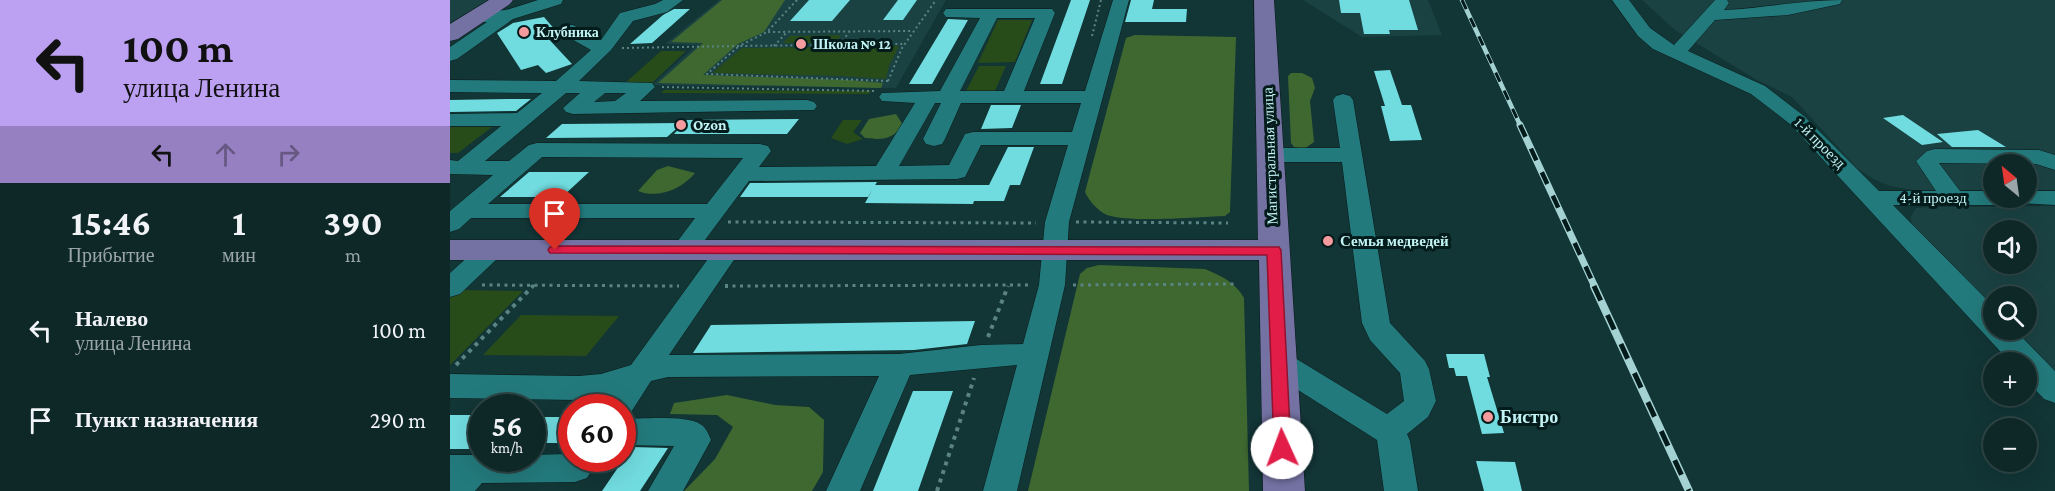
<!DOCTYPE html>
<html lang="ru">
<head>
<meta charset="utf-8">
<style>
	:root { --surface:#0e2828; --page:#1c3434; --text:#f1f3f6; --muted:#9ba6a8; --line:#2e4445 }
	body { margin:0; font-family:"Crimson Pro",serif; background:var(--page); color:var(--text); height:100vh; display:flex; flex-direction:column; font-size:22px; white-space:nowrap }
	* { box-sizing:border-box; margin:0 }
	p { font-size:20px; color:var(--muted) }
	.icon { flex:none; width:33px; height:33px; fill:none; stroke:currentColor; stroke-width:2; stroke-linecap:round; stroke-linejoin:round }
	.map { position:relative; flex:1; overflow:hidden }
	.drawer { display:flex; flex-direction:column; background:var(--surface); width:450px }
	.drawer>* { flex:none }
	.top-card { background:#bca0f2; color:#111; overflow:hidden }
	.needle { width:39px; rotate:331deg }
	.tools { position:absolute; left:1533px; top:154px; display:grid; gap:12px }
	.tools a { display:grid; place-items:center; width:54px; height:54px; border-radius:50%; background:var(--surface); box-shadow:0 6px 24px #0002,0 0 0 2px var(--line); font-size:30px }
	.speed { position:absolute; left:18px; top:394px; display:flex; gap:12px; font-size:30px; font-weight:700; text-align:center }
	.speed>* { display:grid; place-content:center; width:78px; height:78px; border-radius:50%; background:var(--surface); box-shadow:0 6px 24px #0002,0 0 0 2px var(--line); line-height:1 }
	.speed small { font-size:15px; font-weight:400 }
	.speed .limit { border:9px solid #d22; background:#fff; color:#111 }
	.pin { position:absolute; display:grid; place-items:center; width:51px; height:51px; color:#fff; margin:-62px -26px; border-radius:50% 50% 50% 0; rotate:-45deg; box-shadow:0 0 6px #0007 }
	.pin .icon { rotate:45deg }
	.me { position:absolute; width:66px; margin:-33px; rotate:358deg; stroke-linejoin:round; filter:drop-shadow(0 0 4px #0008) }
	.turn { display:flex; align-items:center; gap:21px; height:126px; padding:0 24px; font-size:27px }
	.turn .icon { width:78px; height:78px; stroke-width:2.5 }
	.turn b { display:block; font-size:42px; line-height:51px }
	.lanes { display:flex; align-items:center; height:57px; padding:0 24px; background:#0003; justify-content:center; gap:30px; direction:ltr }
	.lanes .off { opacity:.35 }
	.eta { display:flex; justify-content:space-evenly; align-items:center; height:102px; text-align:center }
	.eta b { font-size:36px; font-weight:700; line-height:42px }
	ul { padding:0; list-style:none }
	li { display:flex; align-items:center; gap:18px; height:90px; padding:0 24px }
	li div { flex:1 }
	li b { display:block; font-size:22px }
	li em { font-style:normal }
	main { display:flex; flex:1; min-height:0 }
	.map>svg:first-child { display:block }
</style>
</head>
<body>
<main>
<section class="drawer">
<div class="top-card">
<div class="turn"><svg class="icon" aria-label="left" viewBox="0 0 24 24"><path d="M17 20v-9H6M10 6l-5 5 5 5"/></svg><div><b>100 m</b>улица Ленина</div></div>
<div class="lanes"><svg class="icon" aria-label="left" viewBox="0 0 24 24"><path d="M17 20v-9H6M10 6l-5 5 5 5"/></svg><svg class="icon off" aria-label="ahead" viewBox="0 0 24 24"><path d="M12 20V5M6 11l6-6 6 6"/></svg><svg class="icon off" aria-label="right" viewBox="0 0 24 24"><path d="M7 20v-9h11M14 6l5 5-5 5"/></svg></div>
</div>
<div class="eta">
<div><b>15:46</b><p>Прибытие</p></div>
<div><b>1</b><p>мин</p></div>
<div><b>390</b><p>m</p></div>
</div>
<ul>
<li><svg class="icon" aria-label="left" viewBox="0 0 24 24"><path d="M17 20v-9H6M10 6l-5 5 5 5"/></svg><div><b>Налево</b><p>улица Ленина</p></div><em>100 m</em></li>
<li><svg class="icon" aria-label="arrive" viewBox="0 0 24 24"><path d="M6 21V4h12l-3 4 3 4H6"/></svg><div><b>Пункт назначения</b></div><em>290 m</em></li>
</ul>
</section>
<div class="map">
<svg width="1605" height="491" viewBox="0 0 1605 491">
	<rect width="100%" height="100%" fill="#123536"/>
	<path fill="#1b4243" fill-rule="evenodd" d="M0,0H39L0,24Z
		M269,0H496L446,88L202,85L247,45L215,44Z
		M853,0H978L992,35L912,37Z
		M1192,0H1605V190H1577L1576,165H1544L1543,190H1462L1440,186L1425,180L1408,169L1342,97L1305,79L1225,30Z
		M1605,206V375L1562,330H1576V297H1544L1543,311L1464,228L1460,218L1466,208L1482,207ZM1544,231H1576V264H1544Z"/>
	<path fill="#284b1a" d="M548,20H582L565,62L528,63Z
		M391,35L386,43H333L340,36Z
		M449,46L439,66L436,79L391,76L262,73L292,48Z
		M211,51H236L202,83H175Z
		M529,66H556L544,93H515Z
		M214,90L421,91L419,94L211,93Z
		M393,120H412L403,132L413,139L397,144L381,138Z
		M0,127H42L8,153H0Z
		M8,290L73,291L0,365V298Z
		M71,315L169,316L136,356L33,355Z"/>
	<path fill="#3f6830" d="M272,0H335L314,32L288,44L253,75L399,80L433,83L431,88L208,83L253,43L221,42Z
		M685,35L786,37L780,212L775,216C747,217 681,223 657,215C648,211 639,201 635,192L676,38Z
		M841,73H852L862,78L865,88L860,101L864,142L854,149L844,147L841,143L838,76Z
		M446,114L453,125C442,140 432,140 415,138L410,133L419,119Z
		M218,166L245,173C232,189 208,199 188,191L207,170Z
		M649,265L755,269C772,276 786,283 794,298L799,491H578L630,274L637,268Z
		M277,395L325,405L359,407L374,420L373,472L362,491H234L265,459L283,427L267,415L220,414L224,403Z"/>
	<path fill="#71dce0" d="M359,0H400L382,21H340Z
		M448,0H467L453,20H433Z
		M621,0H640L612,84H590Z
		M681,0H704L702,9H737L736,22H675Z
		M889,0H959L968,30H939L940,34H914L910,13H891Z
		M224,9H240L202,43L180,44L213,15Z
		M94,17L106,31L94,34L122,64L96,73L88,65L71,70L47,33L63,23Z
		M498,19L518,20L482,84H459Z
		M940,70L952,105H961L972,140L940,141L931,106H935L924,71Z
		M58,99H81L66,111L0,112V100Z
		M541,105H571L562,128L531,129Z
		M1453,115L1493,142L1472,145L1433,118Z
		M349,119L337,134H224L237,120Z
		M233,123L217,137L96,138L112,124Z
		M1528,130L1556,147H1502L1487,134Z
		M558,147H584L570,185H560L554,201H524L523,204L415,203L425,185H539Z
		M79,172H139L112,197H50Z
		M427,182L418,197H290L300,183Z
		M525,321L517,344L464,350L243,353L261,325Z
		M996,354H1034L1040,377H1037L1054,433L1032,434L1017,376H1006L1004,368H999Z
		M463,391H503L468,491H423Z
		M0,415H32V449H0Z
		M93,417H122V443H82V431Z
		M182,447L218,448L190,491H152Z
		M1026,461L1065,462L1072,491H1034Z"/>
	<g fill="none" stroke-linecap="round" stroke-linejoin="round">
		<defs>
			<path id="minor" d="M88,0H113L111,4L63,19L7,59L0,61V47L37,22L20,21L17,17L20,13L56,10Z
				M213,0H233L217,12L183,21L161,50L129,81L202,83L205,87L190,101L357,100L364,102L367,106L364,110L123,114L116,112L113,108L130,93H116L35,161H59L79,145L87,143L310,144L318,146L321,151L309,167L426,166L465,103L432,101L429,97L432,93L490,91L530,18L496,17L493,13L496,9H602L605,13L574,91H635L663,0H679L619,222L615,285L567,491H533L567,365L460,375L410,491H376L429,376L218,377L201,381L178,417L172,418V408H151L160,394L129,400L0,398V374L129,376L151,374L181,365L268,245L277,243L286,245L290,251L219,355L449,354L531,345L573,344L589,285L595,222L618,145H531L515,177L507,179L299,181L243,256L234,258L225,256L221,250L245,218H21L9,229L0,232V211L43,175L0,174V160L8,161L51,126H0V114L67,113L92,93L0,92V80L106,81L141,50L111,33L108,29L111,25H123L151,40L170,13L205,4ZM547,18H585L554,91H510ZM155,93H176L165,101L144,102ZM485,103H491L473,139L476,144L484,146L492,144L495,139L511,103H631L622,132H523L515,134L499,165L449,166ZM92,157L293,158L257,204H38Z
				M1162,0H1179L1200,28L1224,45L1265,0H1277L1279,3L1274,10C1314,8 1353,0 1392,0L1390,4L1338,15L1265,20L1238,51L1315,86L1354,116L1429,191H1486L1466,161L1477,151L1485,149L1589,150L1605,155V170L1586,164L1489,163L1510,191H1544V198H1556L1552,203L1544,205H1443L1544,307V330H1565L1605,371V403L1594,399L1576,380V363H1561L1340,124L1301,94L1203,49L1188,36Z
				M893,94L900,96L903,100L940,323L975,361L979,369L986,401L978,417L957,434L960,441L968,491H934L927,440L818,371L814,363L818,355L829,352L840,355L937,414L954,401L950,373L920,340L912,323L892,162H820L812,160L809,155L812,150L820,148H890L883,100L886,96Z
				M1576,191H1605V205L1568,203L1564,198H1576Z
				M41,242L50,244L54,250L50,256L10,294L0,297V273L32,244Z
				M172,419C190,419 237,415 250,424C256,427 259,435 261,440L233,491H198L224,446L172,445Z
				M119,449H122V459H148L137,478L125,482L32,483L25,491H0V455H32V459H82V455L116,454Z"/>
			<path id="major" d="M39,0H63L60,4L8,39L0,41V24Z
				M804,0H824L855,491H813L809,260H0V240H808Z"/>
		</defs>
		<use href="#minor" stroke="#0b1a1a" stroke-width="1"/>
		<use href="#major" stroke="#0b1a1a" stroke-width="1"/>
		<path stroke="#5a8384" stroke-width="2" stroke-dasharray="2 3" stroke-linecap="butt" d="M347,0L317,32L462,31
			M642,36L651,0
			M390,45L399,32
			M324,46L337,32
			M172,48L289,46L317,32
			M438,81L257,74L289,46L455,44
			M438,81L452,48L486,0
			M212,87L424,91"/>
		<path stroke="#5a8384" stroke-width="3" stroke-dasharray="3 4.5" stroke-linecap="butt" d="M278,222L586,223
			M626,222L778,223
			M32,285L229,286
			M623,285L787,284
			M275,286L580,285
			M82,287L84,285"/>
		<path stroke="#5a8384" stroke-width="4" stroke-dasharray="4 5" stroke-linecap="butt" d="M275,286H278
			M538,337L558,286
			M6,365L83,286
			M487,491L524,378"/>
		<use href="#minor" fill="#237a7c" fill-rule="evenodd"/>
		<use href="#major" fill="#7472a3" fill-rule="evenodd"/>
		<defs>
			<path id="rail-far2" d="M1012,0L1071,127"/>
			<path id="rail-far1" d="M1070,125L1145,287"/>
			<path id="rail" d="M1144,286L1239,491"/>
		</defs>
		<use href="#rail-far2" stroke="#a4d2d3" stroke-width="4.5"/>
		<use href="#rail-far1" stroke="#a4d2d3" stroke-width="7"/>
		<use href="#rail" stroke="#a4d2d3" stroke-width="8"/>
		<use href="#rail-far2" stroke="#041b1c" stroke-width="3" stroke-dasharray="10" stroke-linecap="butt"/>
		<use href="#rail-far1" stroke="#041b1c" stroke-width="4.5" stroke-dasharray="13" stroke-linecap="butt"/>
		<use href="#rail" stroke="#041b1c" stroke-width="5" stroke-dasharray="16" stroke-linecap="butt"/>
	</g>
	<path fill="#e11d48" stroke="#92132f" stroke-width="1.5" d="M105,246L829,247L831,250L841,448L839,453L832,455L826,453L824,448L817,255L100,253L98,250L100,247Z"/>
	<g fill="#f59b9d" stroke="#041b1c" stroke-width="2">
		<circle cx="74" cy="32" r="6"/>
		<circle cx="351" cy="44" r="6"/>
		<circle cx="231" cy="125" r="6"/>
		<circle cx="878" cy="241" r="6"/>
		<circle cx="1038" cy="417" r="6"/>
	</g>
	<g text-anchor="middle" stroke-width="6" stroke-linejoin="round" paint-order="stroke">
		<g font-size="14" font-weight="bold" fill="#c2f3f4" stroke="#041b1c" text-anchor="start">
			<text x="86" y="37">Клубника</text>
			<text x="363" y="49">Школа № 12</text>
		</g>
		<g font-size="15" font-weight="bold" fill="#c2f3f4" stroke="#041b1c" text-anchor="start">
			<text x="243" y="130">Ozon</text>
			<text x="890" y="246">Семья медведей</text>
		</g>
		<g font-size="15" fill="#c2f3f4" stroke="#041b1c">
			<text transform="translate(1370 143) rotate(45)" y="5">1-й проезд</text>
			<text transform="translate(820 156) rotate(-92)" y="5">Магистральная улица</text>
			<text x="1483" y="203">4-й проезд</text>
		</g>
		<g font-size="18" font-weight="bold" fill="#c2f3f4" stroke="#041b1c" text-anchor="start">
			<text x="1050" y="423">Бистро</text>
		</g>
	</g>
</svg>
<div class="tools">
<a><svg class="needle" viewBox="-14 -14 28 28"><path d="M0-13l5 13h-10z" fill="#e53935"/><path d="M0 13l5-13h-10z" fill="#9ba6a8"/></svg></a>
<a><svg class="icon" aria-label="sound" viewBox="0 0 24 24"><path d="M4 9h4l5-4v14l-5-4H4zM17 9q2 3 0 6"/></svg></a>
<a><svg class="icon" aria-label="search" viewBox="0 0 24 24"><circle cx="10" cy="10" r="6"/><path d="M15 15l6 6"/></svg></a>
<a>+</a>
<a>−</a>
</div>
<div class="speed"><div>56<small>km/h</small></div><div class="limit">60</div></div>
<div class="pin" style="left:105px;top:250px;background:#d93025"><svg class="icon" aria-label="arrive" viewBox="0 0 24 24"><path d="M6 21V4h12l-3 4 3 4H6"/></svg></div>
<svg class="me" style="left:832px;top:448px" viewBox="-20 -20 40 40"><circle r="19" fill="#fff"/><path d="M0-13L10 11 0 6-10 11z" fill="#e11d48"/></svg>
</div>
</main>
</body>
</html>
